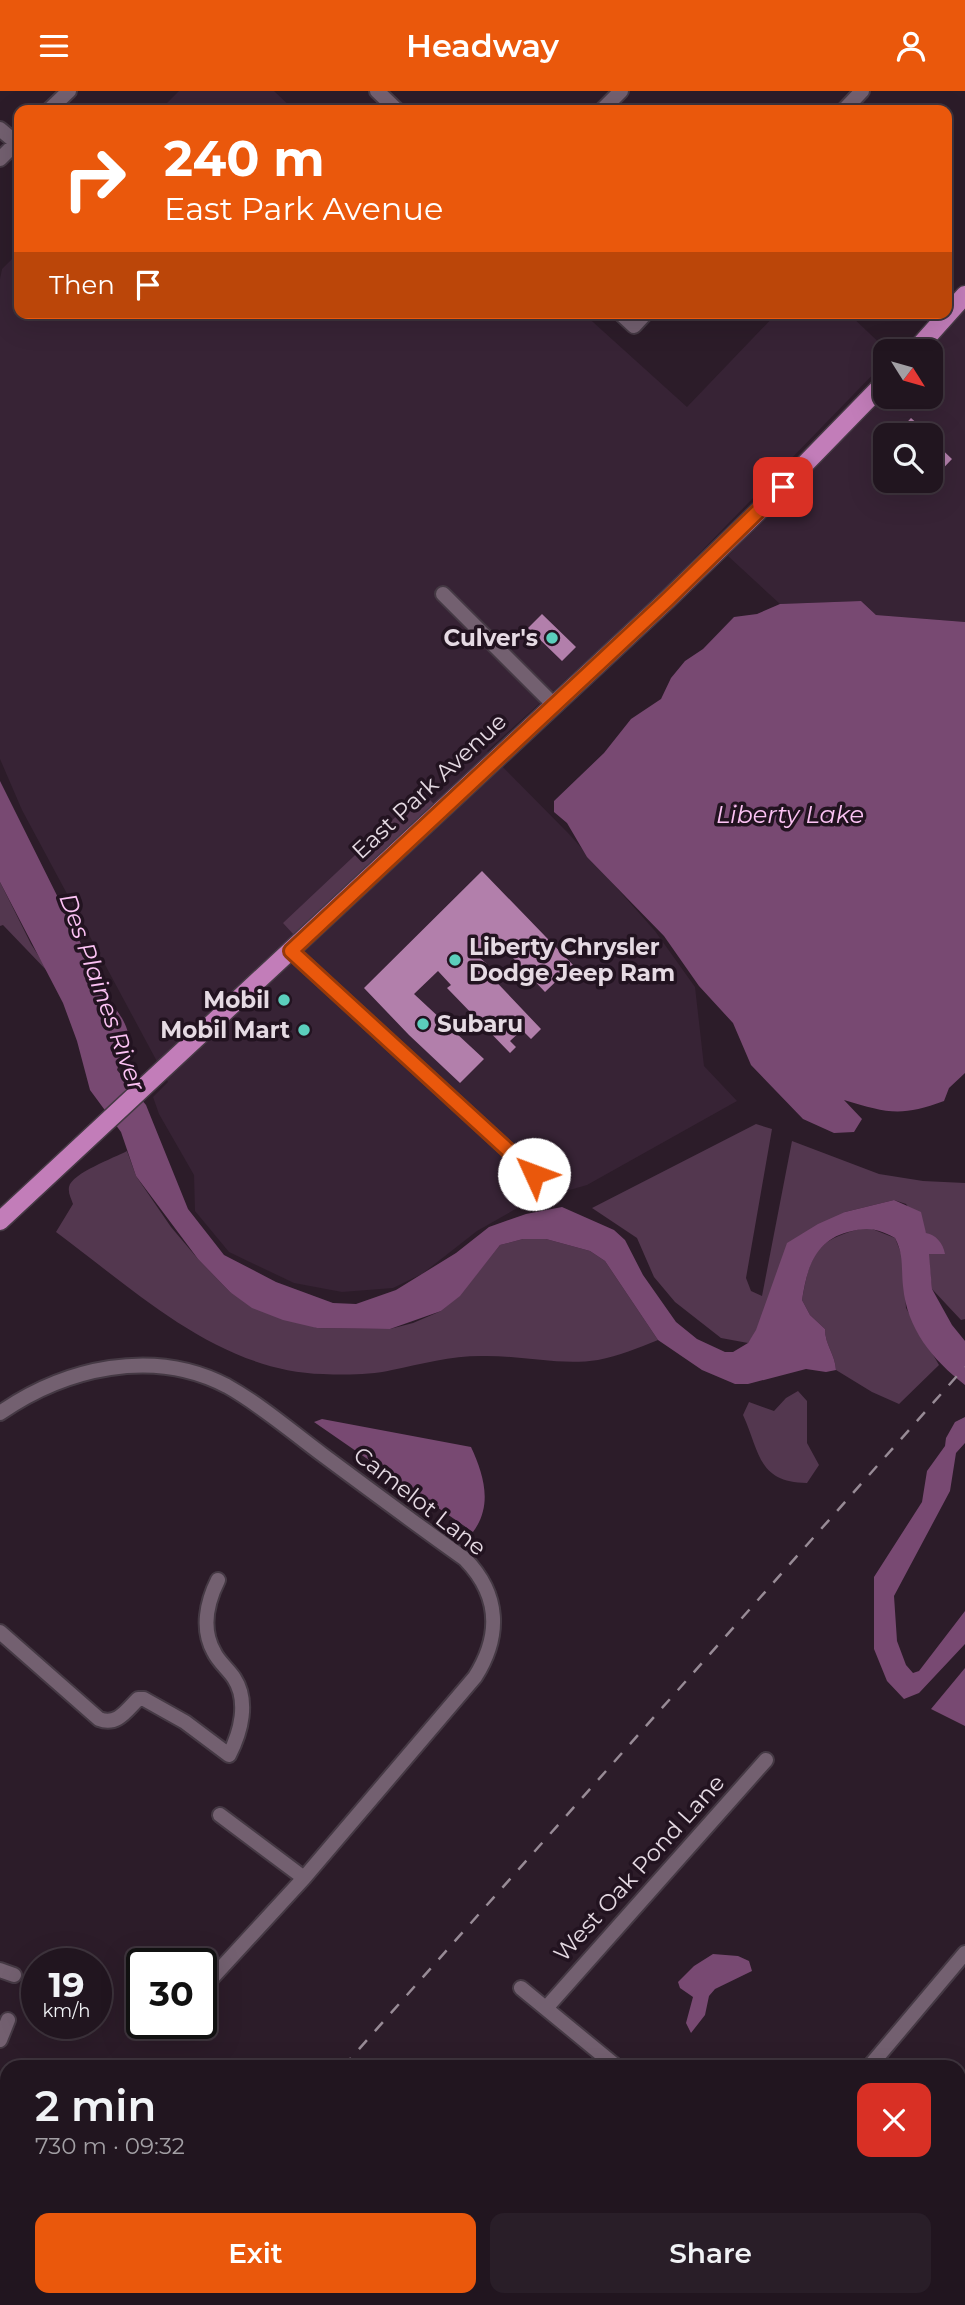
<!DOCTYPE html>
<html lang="en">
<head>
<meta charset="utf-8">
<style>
	:root { --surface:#21151f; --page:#291e28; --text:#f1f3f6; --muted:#a29fa4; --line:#3e343d; --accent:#ea580c }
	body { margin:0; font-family:Montserrat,sans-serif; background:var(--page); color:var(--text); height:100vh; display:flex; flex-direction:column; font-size:26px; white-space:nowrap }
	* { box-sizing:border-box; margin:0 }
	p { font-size:23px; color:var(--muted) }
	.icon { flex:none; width:38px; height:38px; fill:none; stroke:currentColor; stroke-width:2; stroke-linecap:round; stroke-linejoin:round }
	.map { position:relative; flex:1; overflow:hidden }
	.details { position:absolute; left:0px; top:1969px; width:966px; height:247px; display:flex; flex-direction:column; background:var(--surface); border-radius:21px 21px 0 0; box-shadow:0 7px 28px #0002,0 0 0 2px var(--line) }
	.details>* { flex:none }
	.guide { position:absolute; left:14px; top:14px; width:938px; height:214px; border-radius:14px; box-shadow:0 7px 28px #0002,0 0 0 2px var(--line); background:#ea580c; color:#fff; overflow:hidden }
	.needle { width:46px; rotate:127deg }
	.fabs { position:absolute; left:873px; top:248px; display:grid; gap:14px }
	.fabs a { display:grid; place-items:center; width:70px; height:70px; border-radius:14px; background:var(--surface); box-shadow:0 7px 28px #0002,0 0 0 2px var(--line); font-size:35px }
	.speed { position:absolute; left:21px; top:1857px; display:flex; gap:14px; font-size:35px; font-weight:700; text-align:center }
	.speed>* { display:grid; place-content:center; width:91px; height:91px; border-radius:50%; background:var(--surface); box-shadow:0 7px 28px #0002,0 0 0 2px var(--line); line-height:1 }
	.speed small { font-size:18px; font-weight:400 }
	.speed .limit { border:4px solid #111; border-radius:10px; background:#fff; color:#111 }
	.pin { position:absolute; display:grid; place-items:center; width:60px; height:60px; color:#fff; margin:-30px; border-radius:14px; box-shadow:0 4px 10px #0006 }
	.me { position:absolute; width:77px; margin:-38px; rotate:313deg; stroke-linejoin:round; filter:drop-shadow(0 0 5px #0008) }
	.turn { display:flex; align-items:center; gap:24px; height:147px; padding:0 35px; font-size:32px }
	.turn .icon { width:91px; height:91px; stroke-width:2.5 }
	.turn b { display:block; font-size:49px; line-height:60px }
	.then { display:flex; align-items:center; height:66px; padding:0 35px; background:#0003; gap:14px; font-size:26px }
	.round { display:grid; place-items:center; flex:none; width:74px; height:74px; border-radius:14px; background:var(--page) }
	.headline { display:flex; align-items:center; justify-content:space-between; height:119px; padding:0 35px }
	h1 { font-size:42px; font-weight:600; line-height:52px }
	.action { display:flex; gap:14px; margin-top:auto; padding:14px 35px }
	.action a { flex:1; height:80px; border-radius:14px; background:var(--accent); color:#fff; font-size:28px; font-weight:600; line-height:80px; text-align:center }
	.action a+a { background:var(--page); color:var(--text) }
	header { display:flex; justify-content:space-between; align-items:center; height:91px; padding:0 35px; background:var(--accent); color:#fff; font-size:32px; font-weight:600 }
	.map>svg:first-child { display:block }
</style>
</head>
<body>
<header><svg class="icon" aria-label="menu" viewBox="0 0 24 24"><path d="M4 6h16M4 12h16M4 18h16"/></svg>Headway<svg class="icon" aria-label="person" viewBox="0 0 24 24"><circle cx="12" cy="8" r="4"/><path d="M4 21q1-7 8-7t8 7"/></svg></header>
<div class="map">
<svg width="965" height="2214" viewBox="0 0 965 2214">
	<rect width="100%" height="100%" fill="#2c1c29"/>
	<path fill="#372335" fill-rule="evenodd" d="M179,0H274L294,19H160Z
		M19,161V222H583L687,316L777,222H848L889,261H886L885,271L656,507L487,660L569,743L655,840L695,896L704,975L737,1010L587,1094L528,1111L477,1140L422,1183L393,1197L342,1201L294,1192L229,1161L195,1120L194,1084L159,1023L153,1006L168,991L22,719L0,668V188L2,178Z
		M965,216V531L876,524L861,510L780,513L728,465L885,301L886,306H931V261H923ZM886,345H931V390H886Z"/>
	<path fill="#53374f" d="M422,701L434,713L294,844L283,832Z
		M0,791L31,853L50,883L3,834L0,835Z
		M756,1033L772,1038L746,1187L751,1200L762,1205L792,1050L879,1083L923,1090L965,1092V1228L961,1229L932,1198L926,1142L906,1113L894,1109L845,1121L748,1252L721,1247L675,1211L654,1186L637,1147L592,1117Z
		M127,1060L136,1085L171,1136L198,1168L230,1201L317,1237L390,1238L413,1232L441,1220L459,1205L500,1154L523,1148H546L590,1160L605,1170L658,1249C638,1257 619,1265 598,1269C559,1275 520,1264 481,1265C451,1265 421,1273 392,1279C371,1284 344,1284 323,1283C218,1280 136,1200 56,1141L73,1113C71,1107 68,1102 69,1096C72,1082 114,1067 127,1060Z
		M867,1136L895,1147L903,1167L906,1217L939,1274L899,1313L872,1301L836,1279C835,1263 825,1254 825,1238L810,1224L802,1209C811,1158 817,1149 867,1136Z
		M798,1300L807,1310V1352L819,1374L807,1392C757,1391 760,1361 743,1324L749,1311L774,1320L786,1307Z"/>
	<path fill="#784972" d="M861,510L876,524L965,531V982L949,997L944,1010C901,1026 887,1022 844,1009L862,1028L854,1041L834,1042L803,1028L751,974L733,932L699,895L664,845L587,766L567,732L554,721V710L604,662L631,628L661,608L671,587L685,570L703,558L734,526L757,523L780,513Z
		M0,690L109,909C117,920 131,936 128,951C126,960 120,969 117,979L146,1014L188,1118L224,1164L276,1191L333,1212L356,1213L396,1199L456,1162L489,1136L526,1123L562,1116L614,1139L625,1149L643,1184L676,1231L697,1248L725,1261H733L748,1252L756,1239L787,1152L818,1133L845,1121L894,1109L921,1121L926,1142C936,1144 943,1152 945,1163H929L932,1198L952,1234L965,1250V1294C932,1268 907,1238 903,1195C901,1176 904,1164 895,1147C877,1137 867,1136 848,1141C814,1150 807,1178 802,1209L810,1224L825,1238C825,1254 835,1263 836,1279L826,1281L806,1278L748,1293H735L702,1279L658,1249L605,1170L590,1160L546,1148H523L500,1154L460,1205L441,1220L390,1238L317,1237L283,1229L252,1217L230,1201L198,1168L136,1085L121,1041L90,999L77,950L63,912L0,791Z
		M965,1326V1352L956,1362L950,1400L894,1505L897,1550L906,1574L913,1582L919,1580L965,1520V1553L919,1602L904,1608L887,1590L874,1558V1486L922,1411L927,1380L945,1355L946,1347L955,1331Z
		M322,1328L471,1356C484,1384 493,1414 473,1441L314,1331Z
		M965,1577V1635L931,1618Z
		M713,1863L738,1865L749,1870L752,1880L715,1898L709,1905L705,1924L691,1942L686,1932L693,1906L680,1897L678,1891L694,1875Z"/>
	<path fill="#b27fab" d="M911,327L921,336L930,345H894Z
		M931,348L952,368L931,390Z
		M542,523L576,556L562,570L528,537Z
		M482,780L573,874L545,901L496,849L479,866L487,873L484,878L541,938L531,948L522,939L510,950L516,956L510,962L447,897L451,894L438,880L414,903L484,968L460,992L409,944L364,897Z"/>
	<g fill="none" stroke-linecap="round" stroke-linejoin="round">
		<defs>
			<path id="minor" d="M377,0L397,19
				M49,19L69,0
				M602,19L621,0
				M844,19L862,0
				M0,38L19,54
				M0,68L19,49
				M620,222L634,235L646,222
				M443,503L553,613
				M291,860L534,1083
				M0,1322C65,1277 153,1256 227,1295C261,1314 292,1341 323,1364C370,1399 417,1434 465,1468C500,1504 501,1545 475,1586L304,1787L201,1899
				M0,1541L99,1628C117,1635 126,1620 138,1608H144L185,1631L229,1664C241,1641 249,1610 234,1587C228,1578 218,1570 214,1561C201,1538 207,1511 218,1489
				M220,1724L304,1787
				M0,1879L14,1884
				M521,1897L617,1976
				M547,1916L766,1669
				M0,1949L8,1929
				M869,1976L965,1862
				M959,2141L965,2145
				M748,2208L755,2214
				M426,2214L431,2208
				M670,2214L675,2208"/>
			<path id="major" d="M914,261L965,204
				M0,1130L667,509L764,415L886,290"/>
		</defs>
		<use href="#minor" stroke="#453944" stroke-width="18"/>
		<use href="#major" stroke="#453944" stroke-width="21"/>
		<use href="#minor" stroke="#736070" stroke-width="14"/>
		<use href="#major" stroke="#c27db9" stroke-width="18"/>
		<path stroke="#988b96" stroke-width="2.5" stroke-dasharray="12 12" stroke-linecap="butt" d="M343,1976L965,1276
			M131,2214L136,2208"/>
	</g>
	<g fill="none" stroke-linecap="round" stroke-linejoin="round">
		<defs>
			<path id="route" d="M534,1083L291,860L667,509L783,396"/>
		</defs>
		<use href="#route" stroke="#983908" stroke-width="18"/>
		<use href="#route" stroke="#ea580c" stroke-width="12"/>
	</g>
	<g fill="#5bcebc" stroke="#221320" stroke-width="2.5">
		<circle cx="552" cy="547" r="7"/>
		<circle cx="455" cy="869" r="7"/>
		<circle cx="284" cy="909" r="7"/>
		<circle cx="423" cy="933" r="7"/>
		<circle cx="304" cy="939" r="7"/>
	</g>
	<g text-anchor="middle" stroke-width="7" stroke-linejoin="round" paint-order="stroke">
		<g font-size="23" font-weight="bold" fill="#e5dae3" stroke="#221320" text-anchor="end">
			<text x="538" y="555">Culver's</text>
			<text x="469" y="864" text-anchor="start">Liberty Chrysler<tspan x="469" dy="26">Dodge Jeep Ram</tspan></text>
			<text x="270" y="917">Mobil</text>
			<text x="437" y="941" text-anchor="start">Subaru</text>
			<text x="290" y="947">Mobil Mart</text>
		</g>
		<g font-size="23" fill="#e5dae3" stroke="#221320">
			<text transform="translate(429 695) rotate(-43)" y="8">East Park Avenue</text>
			<text transform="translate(420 1410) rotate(38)" y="8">Camelot Lane</text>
			<text transform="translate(639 1777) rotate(-48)" y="8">West Oak Pond Lane</text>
		</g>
		<g font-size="24" font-style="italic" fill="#fdc3f5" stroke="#221320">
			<text x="790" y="732">Liberty Lake</text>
			<text transform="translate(102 901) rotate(70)" y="8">Des Plaines River</text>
		</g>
	</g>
</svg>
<div class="fabs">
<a><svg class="needle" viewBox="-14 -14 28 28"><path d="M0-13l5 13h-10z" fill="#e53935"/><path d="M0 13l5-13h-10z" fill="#a29fa4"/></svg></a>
<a><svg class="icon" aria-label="search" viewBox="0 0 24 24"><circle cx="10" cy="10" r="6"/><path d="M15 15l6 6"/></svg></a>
</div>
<div class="speed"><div>19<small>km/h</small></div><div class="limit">30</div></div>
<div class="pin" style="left:783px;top:396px;background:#d93025"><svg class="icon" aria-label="arrive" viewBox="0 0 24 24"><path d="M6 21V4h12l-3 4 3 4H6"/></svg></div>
<svg class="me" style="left:534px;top:1083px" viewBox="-20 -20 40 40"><circle r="19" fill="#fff"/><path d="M0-13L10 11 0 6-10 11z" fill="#ea580c"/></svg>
<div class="guide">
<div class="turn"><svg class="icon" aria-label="right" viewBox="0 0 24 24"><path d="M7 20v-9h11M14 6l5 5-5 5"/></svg><div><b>240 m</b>East Park Avenue</div></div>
<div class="then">Then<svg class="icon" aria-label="arrive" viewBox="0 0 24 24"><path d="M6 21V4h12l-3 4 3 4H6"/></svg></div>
</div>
<section class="details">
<div class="headline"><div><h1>2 min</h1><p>730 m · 09:32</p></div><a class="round" style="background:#d93025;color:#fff"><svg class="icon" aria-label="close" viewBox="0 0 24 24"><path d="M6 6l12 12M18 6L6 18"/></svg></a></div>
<div class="action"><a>Exit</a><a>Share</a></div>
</section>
</div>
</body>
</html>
